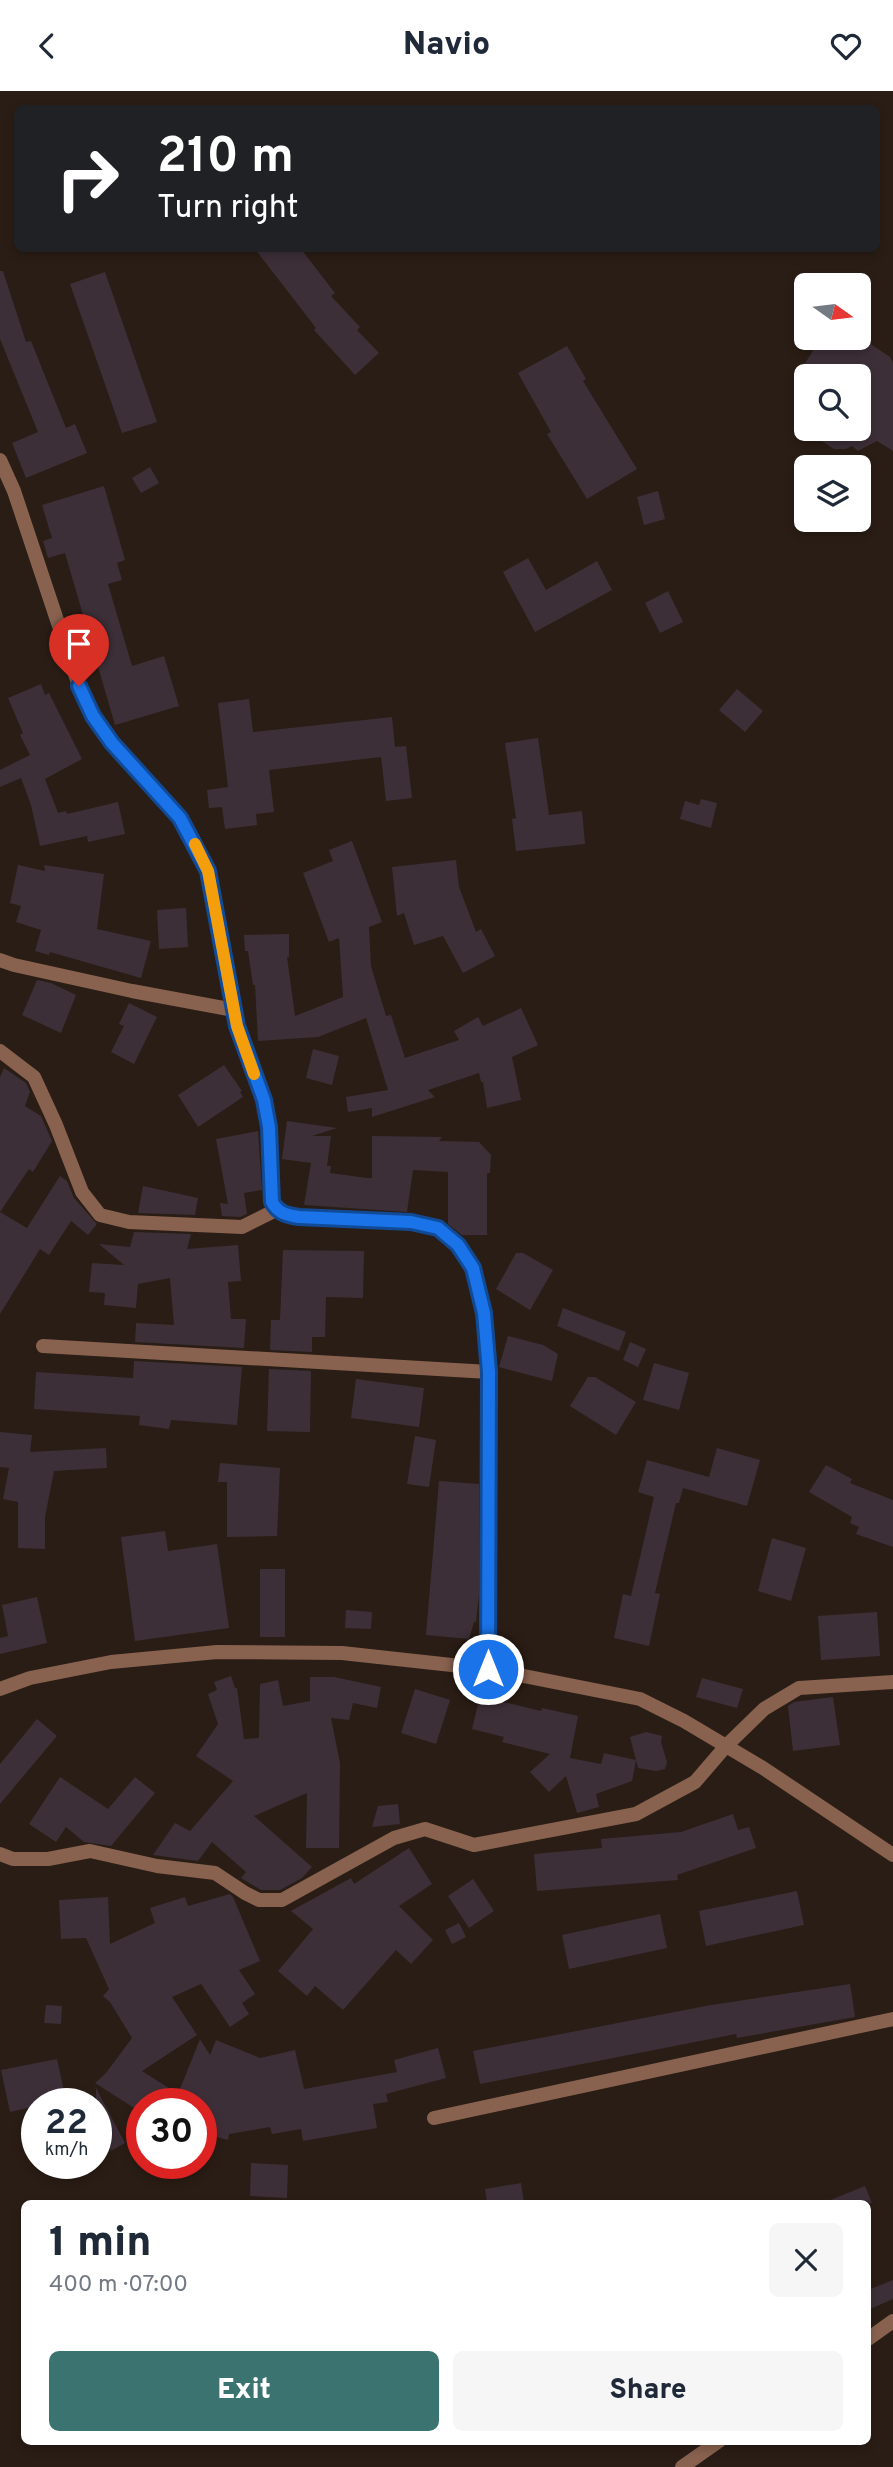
<!DOCTYPE html>
<html lang="en">
<head>
<meta charset="utf-8">
<style>
	:root { --surface:#fff; --page:#f6f6f7; --text:#1f2937; --muted:#747a83; --accent:#3b7371 }
	body { margin:0; font-family:Overpass,sans-serif; background:var(--page); color:var(--text); height:100vh; display:flex; flex-direction:column; font-size:26px; white-space:nowrap }
	* { box-sizing:border-box; margin:0 }
	p { font-size:23px; color:var(--muted) }
	.icon { flex:none; width:38px; height:38px; fill:none; stroke:currentColor; stroke-width:2; stroke-linecap:round; stroke-linejoin:round }
	.map { position:relative; flex:1; overflow:hidden }
	.side { position:absolute; left:21px; top:2109px; width:850px; height:245px; display:flex; flex-direction:column; background:var(--surface); border-radius:10px; box-shadow:0 4px 10px #0003 }
	.side>* { flex:none }
	.top-card { position:absolute; left:14px; top:14px; width:866px; height:147px; border-radius:10px; box-shadow:0 4px 10px #0003; background:#202124; color:#fff; overflow:hidden }
	.needle { width:46px; rotate:104deg }
	.controls { position:absolute; left:794px; top:182px; display:grid; gap:14px }
	.controls a { display:grid; place-items:center; width:77px; height:77px; border-radius:10px; background:var(--surface); box-shadow:0 4px 10px #0003; font-size:35px }
	.speed { position:absolute; left:21px; top:1997px; display:flex; gap:14px; font-size:35px; font-weight:700; text-align:center }
	.speed>* { display:grid; place-content:center; width:91px; height:91px; border-radius:50%; background:var(--surface); box-shadow:0 4px 10px #0003; line-height:1 }
	.speed small { font-size:18px; font-weight:400 }
	.speed .limit { border:10px solid #d22; background:#fff; color:#111 }
	.pin { position:absolute; display:grid; place-items:center; width:60px; height:60px; color:#fff; margin:-72px -30px; border-radius:50% 50% 50% 0; rotate:-45deg; box-shadow:0 0 7px #0007 }
	.pin .icon { rotate:45deg }
	.me { position:absolute; width:77px; margin:-38px; rotate:0deg; stroke-linejoin:round; filter:drop-shadow(0 0 5px #0008) }
	.turn { display:flex; align-items:center; gap:24px; height:147px; padding:0 28px; font-size:32px }
	.turn .icon { width:91px; height:91px; stroke-width:2.5 }
	.turn b { display:block; font-size:49px; line-height:60px }
	.round { display:grid; place-items:center; flex:none; width:74px; height:74px; border-radius:10px; background:var(--page) }
	.head { display:flex; align-items:center; justify-content:space-between; height:119px; padding:0 28px }
	h1 { font-size:42px; font-weight:800; line-height:52px }
	.primary-button { display:flex; gap:14px; margin-top:auto; padding:14px 28px }
	.primary-button a { flex:1; height:80px; border-radius:10px; background:var(--accent); color:#fff; font-size:28px; font-weight:800; line-height:80px; text-align:center }
	.primary-button a+a { background:var(--page); color:var(--text) }
	header { display:flex; justify-content:space-between; align-items:center; height:91px; padding:0 28px; background:var(--surface); font-size:32px; font-weight:800 }
	.map>svg:first-child { display:block }
</style>
</head>
<body>
<header><svg class="icon" aria-label="back" viewBox="0 0 24 24"><path d="M15 5l-7 7 7 7"/></svg>Navio<svg class="icon" aria-label="heart" viewBox="0 0 24 24"><path d="M12 20l-8-8c-3-5 5-10 8-4 3-6 11-1 8 4z"/></svg></header>
<div class="map">
<svg width="893" height="2376" viewBox="0 0 893 2376">
	<rect width="100%" height="100%" fill="#2a1d15"/>
	<path fill="#3d2f38" d="M255,158H301L335,202L331,205L360,236L357,239L379,262L355,284L314,239L316,237Z
		M0,180H3L26,251L31,250L66,337L75,333L87,362L26,387L12,352L38,341L0,248Z
		M105,181L157,331L122,342L70,193Z
		M863,248L890,266L893,272V360L877,350L858,360L852,355L846,358H834L803,338H859V285H797L814,258L832,249Z
		M567,255L586,288L583,290L637,378L587,408L547,343L551,341L518,282Z
		M150,376L159,392L141,402L132,387Z
		M104,395L125,469L117,472L122,489L108,493L132,575L164,565L179,615L115,634L65,462L48,467L43,450L52,447L42,414Z
		M658,400L665,428L644,434L637,406Z
		M528,467L546,499L597,470L612,499L535,541L503,481Z
		M668,500L683,531L660,542L645,512Z
		M41,593L45,604L49,602L82,668L45,688L58,722L66,720L67,723L118,711L125,743L88,751L87,745L40,755L31,714L21,687L0,696V679L30,664L20,644L23,642L8,607Z
		M737,598L763,620L745,641L719,619Z
		M249,608L253,641L392,626L395,656L406,655L412,707L386,710L381,666L269,679L274,721L256,723L257,734L225,738L222,716L209,717L207,699L228,696L218,612Z
		M538,647L549,724L582,720L585,753L516,760L512,728L516,727L505,652Z
		M701,708L717,712L711,737L680,728L685,710L699,714Z
		M352,750L382,831L369,836L371,875L386,925L391,924L405,967L459,949L454,940L478,926L483,935L521,917L538,954L512,966L521,1009L487,1017L483,991H481L479,982L428,999L435,1006L372,1026V1017L348,1021L346,1006L388,999L366,927L318,946L258,950L255,894H253L248,860H245L244,844L289,843V866H287L295,925L343,906L339,847L329,851L303,782L333,770L329,759Z
		M456,769L459,796L476,841L481,838L495,865L463,882L443,845L414,854L404,822L397,825L392,776Z
		M18,774L45,780L44,774L104,783L97,838L151,850L141,887L50,861L49,864L35,860L41,839L16,831L21,815L10,812Z
		M186,817L188,856L159,858L157,819Z
		M37,889L51,892L76,904L61,942L22,924Z
		M129,912L157,926L134,973L111,961L124,935L119,933Z
		M313,958L339,965L332,994L306,987Z
		M224,974L242,1000L240,1001L243,1006L198,1036L178,1004Z
		M4,977L26,992L30,1001L25,1015L41,1025L52,1050L33,1081L29,1078L0,1121L27,1137L60,1085L67,1090L74,1107L97,1133L88,1144L71,1130L49,1164L40,1158L0,1223V986Z
		M287,1030L337,1037L312,1045H331L327,1075H331L330,1082L367,1087H372V1045L442,1046L439,1050L479,1051L491,1064L490,1082H487V1144H462L448,1133V1081L413,1079L407,1121L304,1114L311,1072L282,1068Z
		M258,1040L262,1099L244,1102L247,1123L240,1126L222,1125L220,1112L228,1113L216,1048Z
		M143,1095L198,1107L195,1124L138,1122Z
		M134,1141L191,1143L187,1158L238,1154L241,1190L228,1191L231,1228H246L244,1257L135,1251L136,1232L174,1234L170,1187L138,1193L136,1217L104,1214L105,1202L89,1201L92,1172L124,1174L99,1153L130,1156Z
		M283,1159L364,1160L363,1207L326,1206L325,1246H312V1261L270,1259L271,1229H280Z
		M516,1162H523L553,1179L530,1219L496,1198Z
		M563,1217L626,1241L619,1260L557,1235Z
		M508,1245L543,1254L558,1263L552,1290L499,1276Z
		M630,1251L646,1258L638,1276L623,1269Z
		M134,1270L242,1276L237,1334L171,1329L169,1338L139,1334L140,1325L34,1318L36,1281L133,1287Z
		M654,1272L689,1282L679,1319L643,1309Z
		M269,1278L311,1280L310,1341L267,1340Z
		M588,1286H595L636,1311L616,1344L570,1315Z
		M356,1288L424,1297L419,1336L351,1327Z
		M0,1341L32,1344L30,1361L106,1357L107,1377L54,1380L45,1426V1458L18,1457V1411L3,1408L9,1377L0,1376Z
		M415,1345L436,1349L429,1396L407,1393Z
		M717,1357L760,1369L747,1415L683,1397L679,1412H676L655,1502L660,1503L649,1555L614,1547L623,1503L631,1505L654,1406L638,1401L647,1369L709,1386Z
		M220,1372L280,1377L277,1445L227,1446V1391H218Z
		M826,1374L852,1388L850,1392L893,1409V1456L856,1443L859,1436L850,1432L852,1426L809,1401Z
		M439,1390L479,1393V1503L476,1531H474L469,1548L426,1544Z
		M165,1440L168,1460L217,1453L229,1537L135,1550L121,1446Z
		M772,1447L806,1457L791,1510L758,1500Z
		M260,1478H285V1546H260Z
		M37,1506L47,1552L0,1563V1547L8,1545L2,1514Z
		M346,1519L372,1521L371,1538L345,1537Z
		M877,1521L880,1565L821,1569L818,1525Z
		M231,1585L235,1597H237L244,1648L259,1647L260,1593L278,1589L283,1615L310,1610V1586H334L381,1596L377,1617L353,1612L349,1629L331,1627L340,1672L339,1757H306L307,1702L254,1725L312,1776L302,1787L280,1799H261L241,1787L246,1781L212,1751L198,1770L153,1764L175,1732L190,1740L233,1690L196,1665L218,1633L208,1603L217,1599L214,1591Z
		M702,1587L743,1598L737,1617L696,1606Z
		M415,1598L450,1609L436,1653L401,1642Z
		M480,1605L541,1620L542,1617L578,1625L570,1667L601,1673L604,1662L636,1669L630,1646L646,1641L662,1645L661,1651L667,1671L665,1678L656,1680L638,1677L636,1669L632,1690L596,1703L599,1716L577,1722L566,1685L549,1701L530,1681L550,1663L502,1651L504,1646L472,1638Z
		M833,1606L840,1654L793,1660L788,1615L794,1611Z
		M37,1628L57,1645L0,1713V1673Z
		M60,1686L108,1718L135,1686L155,1702L111,1755L84,1751L66,1736L56,1751L29,1733Z
		M398,1713L400,1733L372,1736L378,1715Z
		M733,1723L738,1739L749,1736L756,1757L677,1784L678,1789L537,1800L534,1763L602,1757L601,1748L681,1741Z
		M409,1757L432,1793L399,1815L433,1849L411,1873L396,1859L343,1919L315,1895L307,1905L278,1880L313,1838L291,1820L351,1787L354,1793Z
		M473,1788L494,1820L469,1837L448,1805Z
		M797,1800L804,1834L706,1855L699,1820Z
		M230,1803L233,1806L260,1870L239,1879L255,1903L242,1912L249,1923L230,1936L201,1893L172,1906L197,1944L142,1980L178,2003L200,1948L210,1964L216,1949L260,1967L295,1959L304,1998L397,1981L394,1969L438,1957L446,1987L386,2003L388,2011L373,2013L377,2037L303,2050L301,2038L272,2043L270,2036L229,2043L228,2049L201,2042V2012H142V2022L95,1992L106,1982L132,1947L110,1911L103,1905L109,1898L86,1847L61,1848L59,1809L108,1806L110,1853L155,1832L150,1817L185,1806L188,1815Z
		M660,1823L667,1857L569,1878L562,1844Z
		M459,1832L466,1846L452,1853L445,1839Z
		M850,1893L855,1926L737,1947L736,1943L480,1993L473,1960L711,1914Z
		M46,1914L62,1915L61,1933L44,1932Z
		M57,1968L66,2009L37,2012V2015L10,2021L1,1979Z
		M96,1997L125,2052L111,2060L106,2050L96,2055Z
		M251,2072L288,2074L287,2107L250,2105Z
		M521,2092L524,2112H487L485,2098Z
		M865,2095L872,2112H823Z
		M893,2189V2208L868,2219V2199Z"/>
	<g fill="none" stroke-linecap="round" stroke-linejoin="round">
		<path stroke="#89624f" stroke-width="14" d="M0,369L14,400L79,595L93,625L112,652L180,728L208,780L237,935L264,1009L269,1036L272,1111C278,1122 286,1124 298,1126L411,1131L438,1137L459,1154L473,1177L484,1221L489,1281L488,1578
			M0,869L14,874L132,900L234,919
			M0,960L34,986L56,1034L82,1101L100,1124L129,1131L242,1136L276,1119
			M43,1255L489,1281
			M0,1598L30,1587L111,1571L217,1561L342,1562L488,1578L640,1608L684,1630L763,1677L893,1764
			M0,1763L13,1768H48L90,1760L157,1775L215,1782L245,1802L259,1809H282L394,1747L425,1738L474,1754L636,1723L695,1691L726,1655L764,1618L799,1597L893,1591
			M434,2027L893,1928
			M868,2248L893,2230
			M682,2376L719,2350"/>
	</g>
	<g fill="none" stroke-linecap="round" stroke-linejoin="round">
		<defs>
			<path id="route" d="M79,595L93,625L112,652L180,727L208,780L237,935L264,1009L269,1036L272,1111C278,1122 286,1124 299,1126L411,1131L438,1137L458,1154L473,1177L484,1222L489,1281L488,1578"/>
		</defs>
		<use href="#route" stroke="#114b97" stroke-width="18"/>
		<use href="#route" stroke="#1a73e8" stroke-width="12"/>
		<path stroke="#f59e0b" stroke-width="12" d="M195,753L208,780L237,935L254,983"/>
	</g>
</svg>
<div class="controls">
<a><svg class="needle" viewBox="-14 -14 28 28"><path d="M0-13l5 13h-10z" fill="#e53935"/><path d="M0 13l5-13h-10z" fill="#747a83"/></svg></a>
<a><svg class="icon" aria-label="search" viewBox="0 0 24 24"><circle cx="10" cy="10" r="6"/><path d="M15 15l6 6"/></svg></a>
<a><svg class="icon" aria-label="layers" viewBox="0 0 24 24"><path d="M12 4l9 5-9 5-9-5zM3 14l9 5 9-5"/></svg></a>
</div>
<div class="speed"><div>22<small>km/h</small></div><div class="limit">30</div></div>
<div class="pin" style="left:79px;top:595px;background:#d93025"><svg class="icon" aria-label="arrive" viewBox="0 0 24 24"><path d="M6 21V4h12l-3 4 3 4H6"/></svg></div>
<svg class="me" style="left:488px;top:1578px" viewBox="-20 -20 40 40"><circle r="17" fill="#1a73e8" stroke="#fff" stroke-width="3"/><path d="M0-11L8 9 0 5-8 9z" fill="#fff"/></svg>
<div class="top-card">
<div class="turn"><svg class="icon" aria-label="right" viewBox="0 0 24 24"><path d="M7 20v-9h11M14 6l5 5-5 5"/></svg><div><b>210 m</b>Turn right</div></div>
</div>
<section class="side">
<div class="head"><div><h1>1 min</h1><p>400 m · 07:00</p></div><a class="round"><svg class="icon" aria-label="close" viewBox="0 0 24 24"><path d="M6 6l12 12M18 6L6 18"/></svg></a></div>
<div class="primary-button"><a>Exit</a><a>Share</a></div>
</section>
</div>
</body>
</html>
